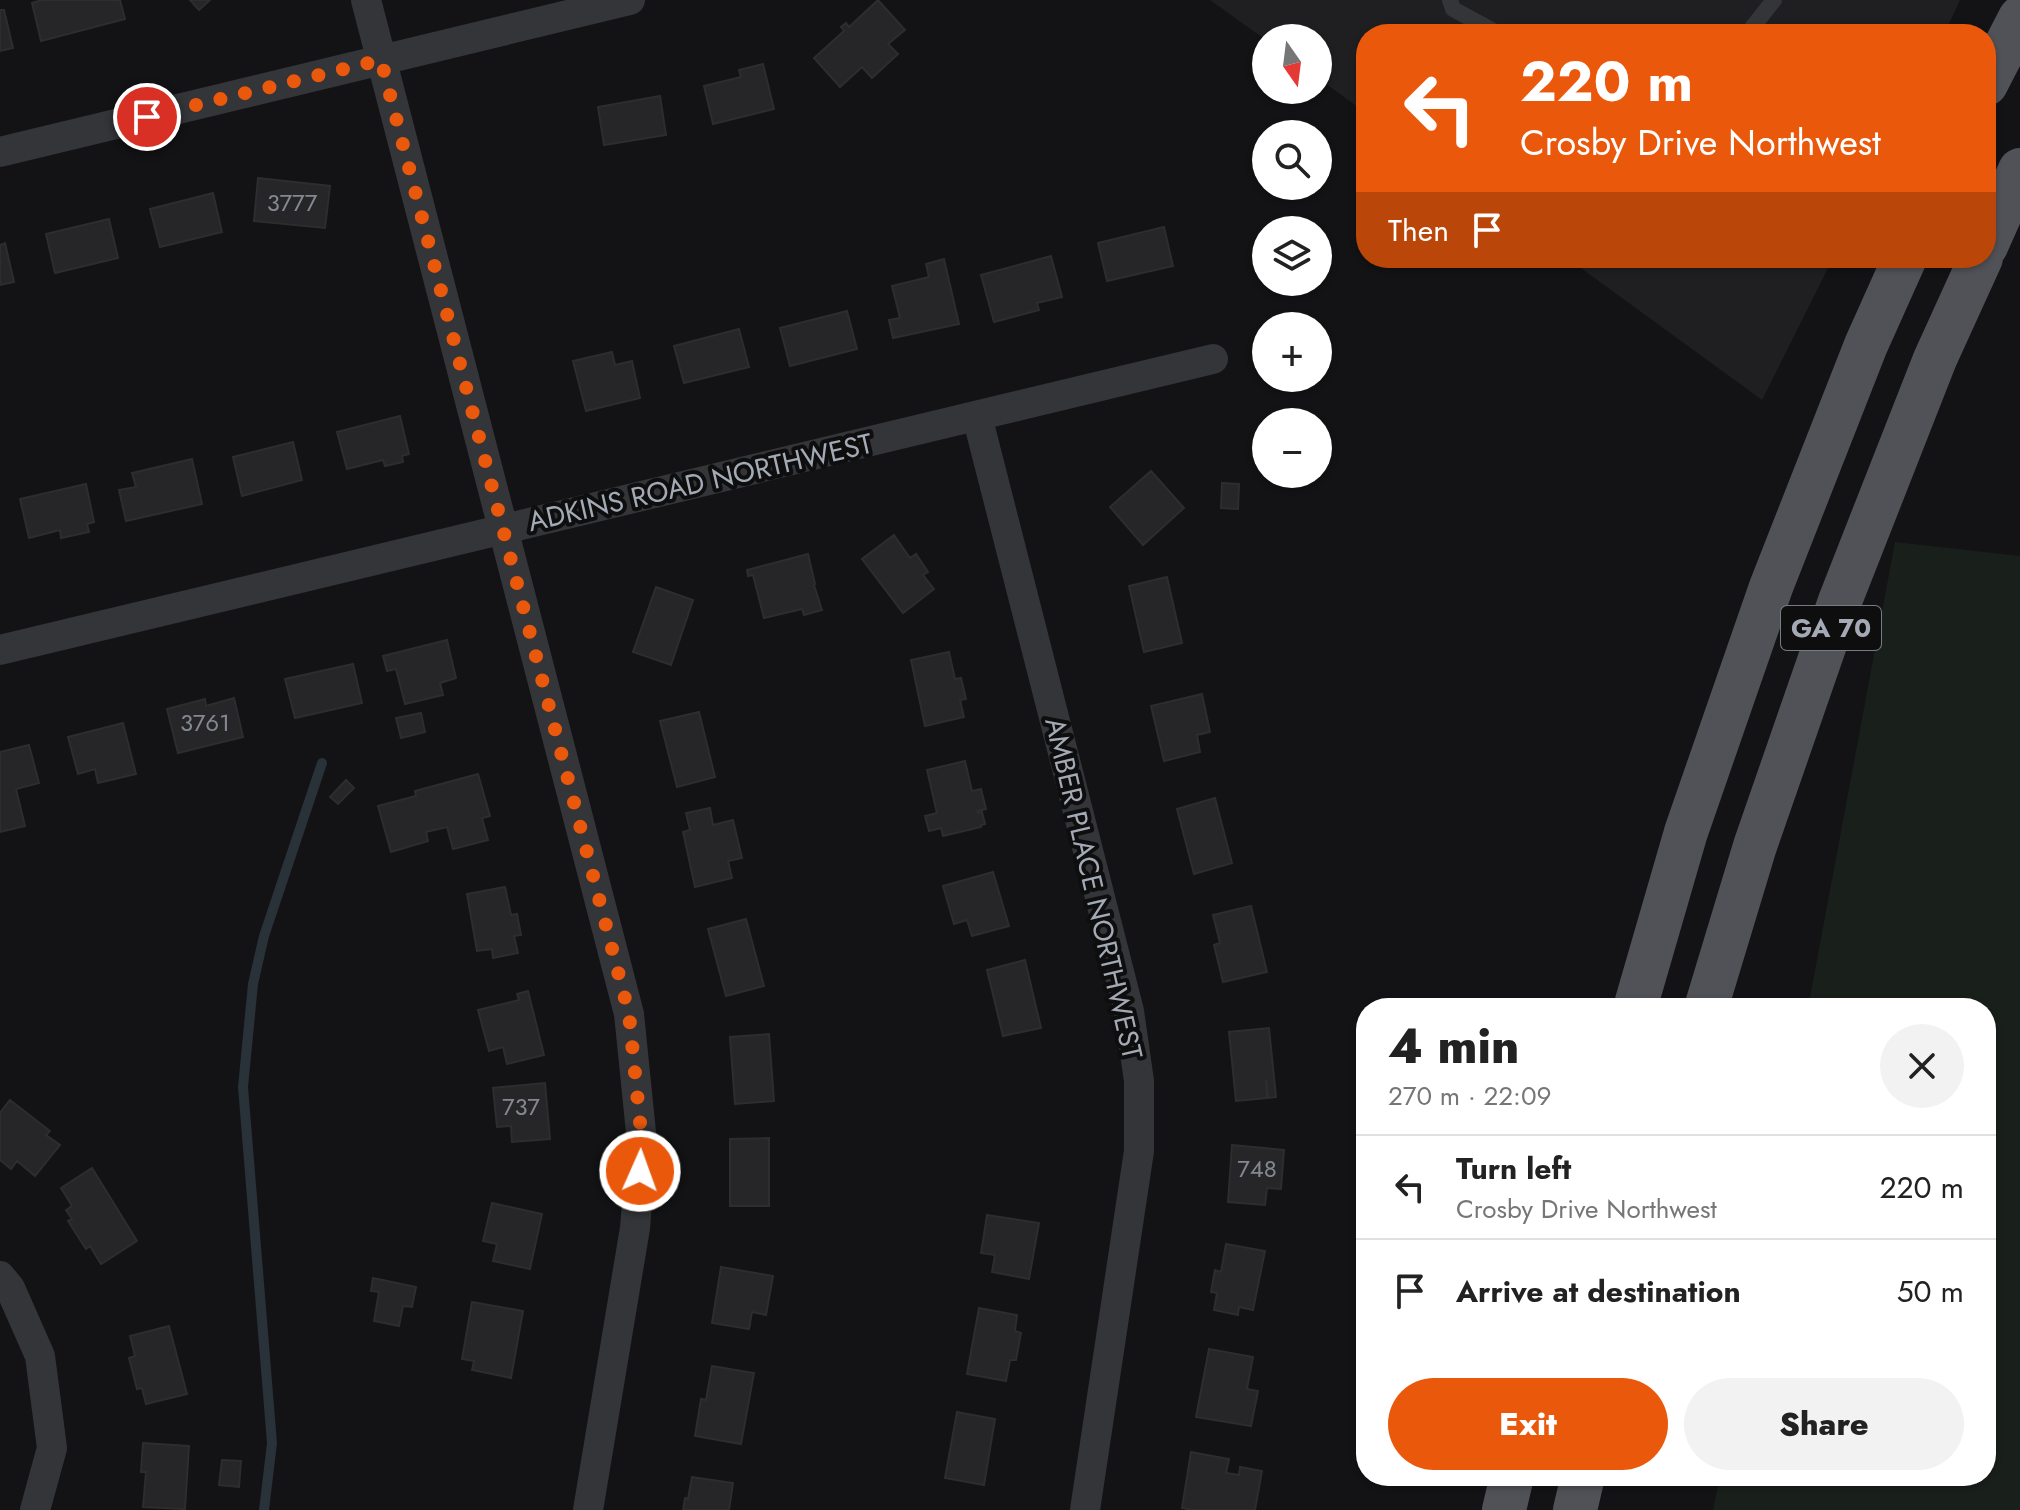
<!DOCTYPE html>
<html lang="en">
<head>
<meta charset="utf-8">
<style>
	:root { --surface:#fff; --page:#f2f2f2; --text:#222; --muted:#767676; --line:#e0e0e0; --accent:#ea580c }
	body { margin:0; font-family:Jost,sans-serif; background:var(--page); color:var(--text); height:100vh; display:flex; flex-direction:column; font-size:30px; white-space:nowrap }
	* { box-sizing:border-box; margin:0 }
	p { font-size:26px; color:var(--muted) }
	.icon { flex:none; width:44px; height:44px; fill:none; stroke:currentColor; stroke-width:2; stroke-linecap:round; stroke-linejoin:round }
	.map { position:relative; flex:1; overflow:hidden }
	.panel { position:absolute; left:1356px; top:998px; width:640px; height:488px; display:flex; flex-direction:column; background:var(--surface); border-radius:32px; box-shadow:0 2px 6px #0004 }
	.panel>* { flex:none }
	.top-card { position:absolute; left:1356px; top:24px; width:640px; height:244px; border-radius:32px; box-shadow:0 2px 6px #0004; background:#ea580c; color:#fff; overflow:hidden }
	.needle { width:52px; rotate:166deg }
	.controls { position:absolute; left:1252px; top:24px; display:grid; gap:16px }
	.controls a { display:grid; place-items:center; width:80px; height:80px; border-radius:50%; background:var(--surface); box-shadow:0 2px 6px #0004; font-size:40px }
	.pin { position:absolute; display:grid; place-items:center; width:68px; height:68px; color:#fff; margin:-34px; border:4px solid #fff; border-radius:50%; box-shadow:0 2px 8px #0007 }
	.me { position:absolute; width:88px; margin:-44px; rotate:2deg; stroke-linejoin:round; filter:drop-shadow(0 0 6px #0008) }
	.turn { display:flex; align-items:center; gap:28px; height:168px; padding:0 32px; font-size:36px }
	.turn .icon { width:104px; height:104px; stroke-width:2.5 }
	.turn b { display:block; font-size:56px; line-height:68px }
	.then { display:flex; align-items:center; height:76px; padding:0 32px; background:#0003; gap:16px; font-size:30px }
	.round { display:grid; place-items:center; flex:none; width:84px; height:84px; border-radius:42px; background:var(--page) }
	.overview { display:flex; align-items:center; justify-content:space-between; height:136px; padding:0 32px }
	h1 { font-size:48px; font-weight:800; line-height:60px }
	.button { display:flex; gap:16px; margin-top:auto; padding:16px 32px }
	.button a { flex:1; height:92px; border-radius:48px; background:var(--accent); color:#fff; font-size:32px; font-weight:800; line-height:92px; text-align:center }
	.button a+a { background:var(--page); color:var(--text) }
	ul { padding:0; list-style:none }
	li { display:flex; align-items:center; gap:24px; height:104px; padding:0 32px; border-top:2px solid var(--line) }
	li div { flex:1 }
	li b { display:block; font-size:30px }
	li em { font-style:normal }
	.map>svg:first-child { display:block }
</style>
</head>
<body>
<div class="map">
<svg width="2020" height="1510" viewBox="0 0 2020 1510">
	<rect width="100%" height="100%" fill="#131315"/>
	<path fill="#1f1f21" d="M1210,0H1960L1944,34H1366V113L1318,78V38H1266V40Z
		M1567,258H1833L1762,400Z"/>
	<path fill="#191f1a" d="M1895,542L2020,556V1510H1713L1720,1476H1986V1008H1808Z"/>
	<g fill="none" stroke-linecap="round" stroke-linejoin="round">
		<path stroke="#293238" stroke-width="10" d="M264,1510L272,1443L243,1087L253,984L264,936L322,763"/>
	</g>
	<path fill="#262629" stroke="#2d2d30" stroke-width="2" d="M42,0H120L125,19L41,41L32,3Z
		M190,0H210L199,10Z
		M878,0L905,30L888,44L898,54L872,78L862,67L840,87L814,58L844,31L841,27L846,23L849,27Z
		M0,10H4L13,48L0,51Z
		M763,64L774,109L713,124L704,86L741,77L739,70Z
		M660,96L666,135L604,145L598,107Z
		M258,178L330,186L325,228L254,221Z
		M213,193L222,232L160,247L150,209Z
		M109,219L118,258L55,273L46,234Z
		M1164,227L1173,266L1107,281L1098,243Z
		M5,243L14,282L0,285V245Z
		M1051,256L1062,297L1037,303L1039,310L994,322L981,275Z
		M944,259L959,324L893,338L889,320L900,318L892,286L929,277L926,264Z
		M847,311L857,349L790,366L780,328Z
		M739,329L749,367L684,383L674,346Z
		M612,352L615,365L632,361L640,398L586,411L573,361Z
		M400,416L409,454L402,456L403,462L385,466L383,460L347,469L337,432Z
		M293,442L302,480L242,496L233,457Z
		M192,459L202,504L126,521L119,490L136,487L132,473Z
		M1151,471L1184,508L1143,545L1110,507Z
		M1222,483L1239,484L1238,509L1221,508Z
		M86,484L94,522L87,524L89,532L61,538L60,530L29,538L20,499Z
		M894,535L910,558L916,554L928,572L923,575L934,589L903,613L862,559Z
		M808,554L815,584L814,585L822,610L804,615L802,609L764,618L753,575L748,576L747,570Z
		M1167,577L1182,643L1144,652L1129,586Z
		M656,587L693,600L671,665L633,652Z
		M447,640L456,678L440,683L443,695L405,704L396,669L387,671L383,656Z
		M949,652L955,679L961,678L966,699L960,700L964,717L925,726L911,660Z
		M353,664L362,703L295,718L285,679Z
		M1202,694L1210,732L1197,735L1200,752L1164,761L1151,706Z
		M234,698L243,737L178,753L167,709L205,699L206,706Z
		M699,712L715,777L677,787L660,721Z
		M421,713L425,732L401,738L396,718Z
		M123,723L136,774L98,783L95,769L78,774L68,737Z
		M29,745L39,783L16,789L25,826L0,832V752Z
		M965,761L972,791L981,789L986,809L977,811L978,813L982,812L985,824L981,825V827L943,836L941,828L929,831L925,816L937,813L927,770Z
		M478,774L490,816L482,818L488,840L453,849L447,827L426,832L428,841L391,852L378,806L416,796L415,791Z
		M346,780L354,788L338,804L330,797Z
		M1215,798L1232,863L1194,874L1177,809Z
		M710,808L713,825L733,820L742,858L728,861L732,878L695,887L683,832L690,830L686,813Z
		M993,872L1009,926L972,936L967,920L954,924L943,886Z
		M505,887L511,915L517,914L521,935L514,936L518,953L493,958L492,949L477,951L467,894Z
		M1251,906L1267,972L1223,982L1214,945L1220,943L1213,915Z
		M746,919L764,986L726,996L708,929Z
		M1025,960L1041,1028L1003,1036L987,970Z
		M528,991L544,1055L507,1064L503,1047L489,1051L478,1010L519,1000L517,994Z
		M1269,1028L1276,1097L1268,1098L1266,1080L1267,1098L1236,1101L1229,1032Z
		M769,1034L774,1101L735,1104L730,1037Z
		M545,1083L550,1139L512,1142L511,1126L497,1127L493,1088Z
		M10,1100L50,1131L46,1135L60,1145L35,1176L17,1161L11,1169L0,1160V1113Z
		M769,1138V1206H730V1139Z
		M1232,1145L1284,1150L1281,1189L1267,1188L1265,1205L1228,1202Z
		M92,1168L137,1241L101,1264L90,1246L86,1249L68,1221L72,1219L66,1210L72,1206L61,1188Z
		M492,1203L542,1214L530,1269L493,1261L497,1244L483,1241Z
		M987,1215L1039,1223L1029,1279L992,1272L995,1255L981,1253Z
		M1226,1244L1265,1251L1253,1310L1239,1307L1238,1315L1214,1310L1217,1293L1211,1292L1215,1270L1221,1272Z
		M721,1267L773,1276L766,1315L752,1312L749,1329L712,1323Z
		M373,1278L416,1287L412,1307L403,1306L399,1326L374,1321L379,1292L371,1291Z
		M472,1302L523,1311L511,1378L472,1370L474,1361L462,1359Z
		M979,1308L1017,1315L1015,1331L1021,1333L1016,1360H1010L1006,1381L967,1374Z
		M169,1326L187,1394L146,1404L142,1388L137,1389L129,1358L135,1356L130,1336Z
		M1209,1349L1253,1357L1247,1389L1258,1391L1251,1426L1196,1417Z
		M712,1366L754,1373L741,1444L695,1436L701,1399L706,1400Z
		M957,1412L995,1419L984,1485L945,1478Z
		M143,1443L189,1446L185,1509L143,1507L146,1472H141Z
		M1191,1452L1229,1459L1226,1473L1239,1475L1240,1467L1262,1471L1255,1510H1193L1182,1508Z
		M222,1460L241,1461L239,1487L219,1485Z
		M692,1477L733,1483L729,1510H683L685,1498L688,1499Z"/>
	<g fill="none" stroke-linecap="round" stroke-linejoin="round">
		<path stroke="#343539" stroke-width="16" d="M1450,0L1453,9L1499,34
			M1747,34L1774,0"/>
		<path stroke="#343539" stroke-width="30" d="M366,0L629,1014L642,1142L635,1228L588,1510
			M0,152L630,0
			M977,416L1129,1011L1139,1081V1151L1085,1510
			M0,650L1213,359
			M0,1276L10,1288L40,1356L52,1448L35,1510"/>
		<path stroke="#505258" stroke-width="44" d="M1986,84L2020,18
			M1986,246L2020,170
			M1635,1008L1686,832L1771,587L1866,345L1905,258
			M1706,1008L1755,846L1840,601L1935,359L1981,258
			M1504,1510L1512,1476
			M1575,1510L1583,1476"/>
	</g>
	<g fill="none" stroke-linecap="round" stroke-linejoin="round">
		<path stroke="#ea580c" stroke-width="14" stroke-dasharray="0 25.2" d="M147,117L381,60L629,1014L642,1142L640,1171"/>
	</g>
	<g text-anchor="middle" stroke-width="8" stroke-linejoin="round" paint-order="stroke">
		<g font-size="24" fill="#848891">
			<text x="292" y="211">3777</text>
			<text x="205" y="731">3761</text>
			<text x="521" y="1115">737</text>
			<text x="1257" y="1177">748</text>
		</g>
		<rect fill="#0e0e0f" stroke="#777b83" stroke-width="2" x="1781" y="606" width="100" height="44" rx="6"/>
		<g font-size="26" font-weight="bold" fill="#a4aab5">
			<text x="1831" y="637">GA 70</text>
		</g>
		<g font-size="28" fill="#a4aab5" stroke="#0e0e0f">
			<text transform="translate(700 482) rotate(-13)" y="10">ADKINS ROAD NORTHWEST</text>
			<text transform="translate(1094 888) rotate(77)" y="10">AMBER PLACE NORTHWEST</text>
		</g>
	</g>
</svg>
<div class="controls">
<a><svg class="needle" viewBox="-14 -14 28 28"><path d="M0-13l5 13h-10z" fill="#e53935"/><path d="M0 13l5-13h-10z" fill="#767676"/></svg></a>
<a><svg class="icon" aria-label="search" viewBox="0 0 24 24"><circle cx="10" cy="10" r="6"/><path d="M15 15l6 6"/></svg></a>
<a><svg class="icon" aria-label="layers" viewBox="0 0 24 24"><path d="M12 4l9 5-9 5-9-5zM3 14l9 5 9-5"/></svg></a>
<a>+</a>
<a>−</a>
</div>
<div class="pin" style="left:147px;top:117px;background:#d93025"><svg class="icon" aria-label="arrive" viewBox="0 0 24 24"><path d="M6 21V4h12l-3 4 3 4H6"/></svg></div>
<svg class="me" style="left:640px;top:1171px" viewBox="-20 -20 40 40"><circle r="17" fill="#ea580c" stroke="#fff" stroke-width="3"/><path d="M0-11L8 9 0 5-8 9z" fill="#fff"/></svg>
<div class="top-card">
<div class="turn"><svg class="icon" aria-label="left" viewBox="0 0 24 24"><path d="M17 20v-9H6M10 6l-5 5 5 5"/></svg><div><b>220 m</b>Crosby Drive Northwest</div></div>
<div class="then">Then<svg class="icon" aria-label="arrive" viewBox="0 0 24 24"><path d="M6 21V4h12l-3 4 3 4H6"/></svg></div>
</div>
<section class="panel">
<div class="overview"><div><h1>4 min</h1><p>270 m · 22:09</p></div><a class="round"><svg class="icon" aria-label="close" viewBox="0 0 24 24"><path d="M6 6l12 12M18 6L6 18"/></svg></a></div>
<ul>
<li><svg class="icon" aria-label="left" viewBox="0 0 24 24"><path d="M17 20v-9H6M10 6l-5 5 5 5"/></svg><div><b>Turn left</b><p>Crosby Drive Northwest</p></div><em>220 m</em></li>
<li><svg class="icon" aria-label="arrive" viewBox="0 0 24 24"><path d="M6 21V4h12l-3 4 3 4H6"/></svg><div><b>Arrive at destination</b></div><em>50 m</em></li>
</ul>
<div class="button"><a>Exit</a><a>Share</a></div>
</section>
</div>
</body>
</html>
